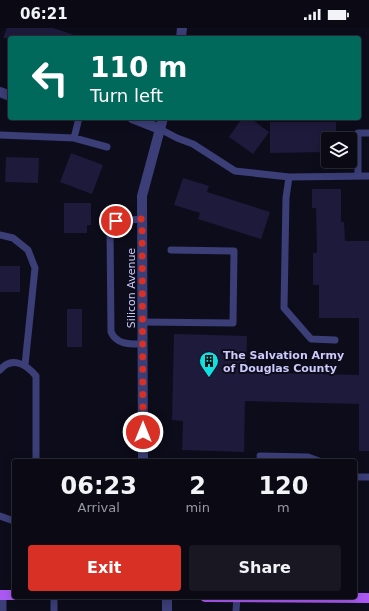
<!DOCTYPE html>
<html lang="en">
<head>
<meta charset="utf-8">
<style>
	:root { --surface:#0a0914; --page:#181722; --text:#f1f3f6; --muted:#999aa0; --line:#2a2a34; --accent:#d93025 }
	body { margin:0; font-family:"DejaVu Sans",sans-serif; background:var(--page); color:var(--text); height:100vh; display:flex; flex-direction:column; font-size:15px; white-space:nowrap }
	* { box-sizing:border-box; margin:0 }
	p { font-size:13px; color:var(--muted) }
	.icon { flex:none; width:22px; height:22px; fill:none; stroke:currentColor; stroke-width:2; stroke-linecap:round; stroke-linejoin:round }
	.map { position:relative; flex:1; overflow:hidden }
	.panel { position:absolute; left:12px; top:431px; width:345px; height:140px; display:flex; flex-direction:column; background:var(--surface); border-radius:4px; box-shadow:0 2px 10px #0003,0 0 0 1px var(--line) }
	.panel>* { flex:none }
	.top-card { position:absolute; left:8px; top:8px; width:353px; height:84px; border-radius:4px; box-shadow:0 2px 10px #0003,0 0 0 1px var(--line); background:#00695c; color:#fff; overflow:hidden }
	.buttons { position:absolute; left:321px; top:104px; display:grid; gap:8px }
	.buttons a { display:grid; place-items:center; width:36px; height:36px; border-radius:4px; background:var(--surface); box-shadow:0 2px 10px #0003,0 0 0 1px var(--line); font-size:20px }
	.pin { position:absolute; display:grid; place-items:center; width:34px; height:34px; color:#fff; margin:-17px; border:2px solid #fff; border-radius:50%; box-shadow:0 1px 4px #0007 }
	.me { position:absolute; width:44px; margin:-22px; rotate:0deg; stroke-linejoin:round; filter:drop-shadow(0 0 3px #0008) }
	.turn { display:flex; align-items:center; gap:14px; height:84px; padding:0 16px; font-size:18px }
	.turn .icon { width:52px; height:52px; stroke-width:2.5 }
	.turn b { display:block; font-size:28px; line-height:34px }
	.eta { display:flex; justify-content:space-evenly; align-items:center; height:68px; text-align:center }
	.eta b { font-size:24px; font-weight:800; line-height:28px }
	.primary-button { display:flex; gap:8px; margin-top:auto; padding:8px 16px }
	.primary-button a { flex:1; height:46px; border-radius:4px; background:var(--accent); color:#fff; font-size:16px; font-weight:800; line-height:46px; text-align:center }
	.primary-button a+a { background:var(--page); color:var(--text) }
	.status { display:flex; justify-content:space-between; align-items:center; height:28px; padding:0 20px; background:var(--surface); direction:ltr }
	.status svg { height:11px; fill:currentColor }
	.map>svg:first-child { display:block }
</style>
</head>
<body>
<div class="status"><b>06:21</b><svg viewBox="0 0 49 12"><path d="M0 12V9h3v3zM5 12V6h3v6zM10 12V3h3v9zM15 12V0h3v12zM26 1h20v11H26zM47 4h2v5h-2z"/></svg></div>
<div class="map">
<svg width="369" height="583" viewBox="0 0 369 583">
	<rect width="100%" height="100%" fill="#0d0c1b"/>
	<path fill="#1d1a3b" d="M7,0H53L77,8V10H3Z
		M242,90H250L269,104L253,126L229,109Z
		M270,94H336V111H328V124L270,125Z
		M71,125L103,137L92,166L60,154Z
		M6,129L39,130L38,155L5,154Z
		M183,150L209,158L207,164L270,184L261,211L198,191L200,185L174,177Z
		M312,161H341V194H344L345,213H369V423H359V376L245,373L244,424L182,422L183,393L172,392L174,306L247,308L246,344L359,347V290H319V257H313V225H317L316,180H312Z
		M64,175H91V197H87V205H64Z
		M0,238H20V264H0Z
		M67,281H82V319H67Z"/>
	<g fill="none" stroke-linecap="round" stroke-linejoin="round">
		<path stroke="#3b3e77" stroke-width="7" d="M160,101L177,110L193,116L235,143L289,149L286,170L284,280L311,311L335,312
			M0,107L74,110L107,119
			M74,110L79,90
			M358,148V105H369
			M289,149L369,148
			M143,191L116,193L112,195L110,200L111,304C117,317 130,316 143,316
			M0,207L13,210L28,222L35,240L25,337
			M143,294L233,295L234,223L171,222
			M0,342C12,328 26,336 36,348V433
			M260,428L308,429L319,433
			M359,449H369
			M0,488L14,493
			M3,567V583
			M54,569V583
			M236,583L237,569"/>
		<path stroke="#3b3e77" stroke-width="10" d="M181,10L182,0
			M0,64L10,68
			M132,90L160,101
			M143,433L142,168L163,90
			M167,569V583"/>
		<path stroke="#ab59f3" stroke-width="10" d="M0,567H14
			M205,569L369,570"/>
	</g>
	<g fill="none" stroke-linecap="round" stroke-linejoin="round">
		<path stroke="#d93025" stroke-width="7" stroke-dasharray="0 12.6" d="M116,193L142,191L143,404"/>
	</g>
	<defs>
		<symbol id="building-pin" viewBox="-11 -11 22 30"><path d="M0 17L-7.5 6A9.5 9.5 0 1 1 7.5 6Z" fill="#10e0e1" stroke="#0d0c1b"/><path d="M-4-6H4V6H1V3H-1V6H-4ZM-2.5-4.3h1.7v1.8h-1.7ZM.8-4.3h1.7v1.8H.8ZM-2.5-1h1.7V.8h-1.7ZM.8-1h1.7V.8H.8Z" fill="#111"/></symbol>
	</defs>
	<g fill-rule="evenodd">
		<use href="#building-pin" x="198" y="322" width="22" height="30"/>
	</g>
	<g text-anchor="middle" stroke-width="4" stroke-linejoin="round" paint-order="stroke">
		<g font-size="11" fill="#cbcafb" stroke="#0d0c1b">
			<text transform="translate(131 260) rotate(-90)" y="4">Silicon Avenue</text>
		</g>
		<g font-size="11" font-weight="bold" fill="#cbcafb" stroke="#0d0c1b" text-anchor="start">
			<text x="223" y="331">The Salvation Army<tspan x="223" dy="13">of Douglas County</tspan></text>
		</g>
	</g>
</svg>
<div class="buttons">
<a><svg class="icon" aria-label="layers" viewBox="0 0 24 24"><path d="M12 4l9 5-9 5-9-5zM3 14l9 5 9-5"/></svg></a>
</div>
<div class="pin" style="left:116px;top:193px;background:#d93025"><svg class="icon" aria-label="arrive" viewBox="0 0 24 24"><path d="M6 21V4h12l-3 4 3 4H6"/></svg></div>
<svg class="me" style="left:143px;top:404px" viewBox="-20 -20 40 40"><circle r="17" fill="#d93025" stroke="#fff" stroke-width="3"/><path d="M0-11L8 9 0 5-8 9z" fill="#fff"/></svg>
<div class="top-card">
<div class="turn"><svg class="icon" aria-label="left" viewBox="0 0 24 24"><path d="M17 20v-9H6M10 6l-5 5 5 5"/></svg><div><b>110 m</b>Turn left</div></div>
</div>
<section class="panel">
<div class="eta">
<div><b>06:23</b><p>Arrival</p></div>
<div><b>2</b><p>min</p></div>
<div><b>120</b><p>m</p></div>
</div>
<div class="primary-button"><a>Exit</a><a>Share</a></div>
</section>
</div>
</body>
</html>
